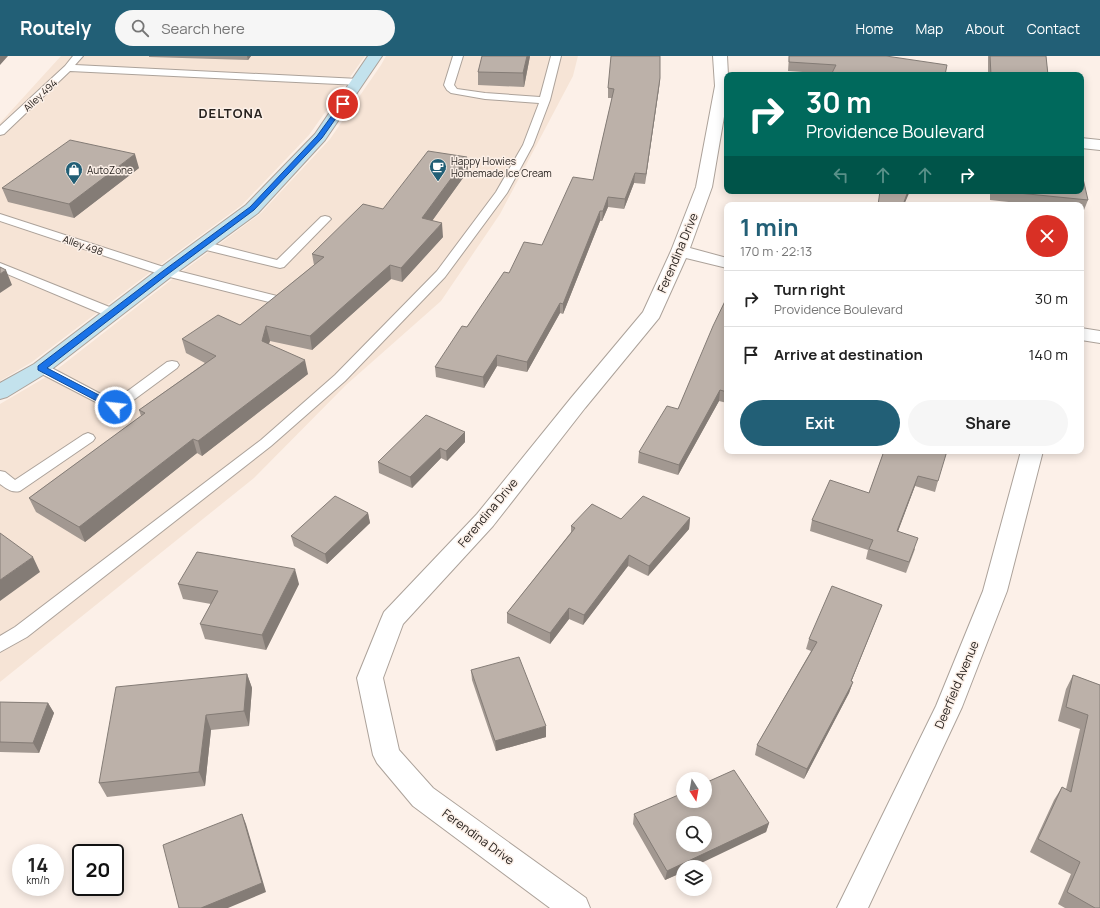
<!DOCTYPE html>
<html lang="en">
<head>
<meta charset="utf-8">
<style>
	:root { --surface:#fff; --page:#f6f6f6; --text:#222; --muted:#767676; --line:#e0e0e0; --accent:#225f76 }
	body { margin:0; font-family:Manrope,sans-serif; background:var(--page); color:var(--text); height:100vh; display:flex; flex-direction:column; font-size:15px; white-space:nowrap }
	* { box-sizing:border-box; margin:0 }
	p { font-size:13px; color:var(--muted) }
	.icon { flex:none; width:22px; height:22px; fill:none; stroke:currentColor; stroke-width:2; stroke-linecap:round; stroke-linejoin:round }
	.map { position:relative; flex:1; overflow:hidden }
	.drawer { position:absolute; left:724px; top:146px; width:360px; height:252px; display:flex; flex-direction:column; background:var(--surface); border-radius:8px; box-shadow:0 2px 10px #0003 }
	.drawer>* { flex:none }
	.hud { position:absolute; left:724px; top:16px; width:360px; height:122px; border-radius:8px; box-shadow:0 2px 10px #0003; background:#00695c; color:#fff; overflow:hidden }
	.needle { width:26px; rotate:169deg }
	.buttons { position:absolute; left:676px; top:716px; display:grid; gap:8px }
	.buttons a { display:grid; place-items:center; width:36px; height:36px; border-radius:50%; background:var(--surface); box-shadow:0 2px 10px #0003; font-size:20px }
	.speed { position:absolute; left:12px; top:788px; display:flex; gap:8px; font-size:20px; font-weight:700; text-align:center }
	.speed>* { display:grid; place-content:center; width:52px; height:52px; border-radius:50%; background:var(--surface); box-shadow:0 2px 10px #0003; line-height:1 }
	.speed small { font-size:10px; font-weight:400 }
	.speed .limit { border:2px solid #111; border-radius:6px; background:#fff; color:#111 }
	.pin { position:absolute; display:grid; place-items:center; width:34px; height:34px; color:#fff; margin:-17px; border:2px solid #fff; border-radius:50%; box-shadow:0 1px 4px #0007 }
	.me { position:absolute; width:44px; margin:-22px; rotate:298deg; stroke-linejoin:round; filter:drop-shadow(0 0 3px #0008) }
	.turn { display:flex; align-items:center; gap:14px; height:84px; padding:0 16px; font-size:18px }
	.turn .icon { width:52px; height:52px; stroke-width:2.5 }
	.turn b { display:block; font-size:28px; line-height:34px }
	.lanes { display:flex; align-items:center; height:38px; padding:0 16px; background:#0003; justify-content:center; gap:20px; direction:ltr }
	.lanes .off { opacity:.35 }
	.round { display:grid; place-items:center; flex:none; width:42px; height:42px; border-radius:21px; background:var(--page) }
	.head { display:flex; align-items:center; justify-content:space-between; height:68px; padding:0 16px }
	h1 { font-size:24px; font-weight:700; line-height:30px; color:var(--accent) }
	.cta { display:flex; gap:8px; margin-top:auto; padding:8px 16px }
	.cta a { flex:1; height:46px; border-radius:24px; background:var(--accent); color:#fff; font-size:16px; font-weight:700; line-height:46px; text-align:center }
	.cta a+a { background:var(--page); color:var(--text) }
	ul { padding:0; list-style:none }
	li { display:flex; align-items:center; gap:12px; height:56px; padding:0 16px; border-top:1px solid var(--line) }
	li div { flex:1 }
	li b { display:block; font-size:15px }
	li em { font-style:normal }
	header { display:flex; align-items:center; gap:24px; box-sizing:border-box; height:56px; padding:0 20px; background:var(--accent); color:#fff }
	header strong { font-size:19px }
	nav { display:flex; gap:22px; margin-inline-start:auto; font-size:14px }
	.search { width:280px; height:36px; background:var(--page); display:flex; align-items:center; gap:10px; box-sizing:border-box; padding:0 14px; border-radius:22px; color:var(--muted); font-size:15px }
	.map>svg:first-child { display:block }
</style>
</head>
<body>
<header>
<strong>Routely</strong>
<div class="search"><svg class="icon" aria-label="search" viewBox="0 0 24 24"><circle cx="10" cy="10" r="6"/><path d="M15 15l6 6"/></svg>Search here</div>
<nav><a>Home</a><a>Map</a><a>About</a><a>Contact</a></nav>
</header>
<div class="map">
<svg width="1100" height="852" viewBox="0 0 1100 852">
	<rect width="100%" height="100%" fill="#fcf0e8"/>
	<path fill="#f6e4d6" d="M61,0H365L309,79L242,149L156,212L32,306L0,325V67Z
		M386,0H578L573,20L500,158L441,245L346,329L254,422L0,626V348L51,318L175,221L261,157L330,83L381,9Z"/>
	<g fill="none" stroke-linecap="round" stroke-linejoin="round">
		<defs>
			<path id="service" d="M73,0H83L75,9L359,23L364,26L359,29L70,15L4,78L0,79V70L65,10Z
				M453,0H463L454,29L457,33L485,37L540,41L551,0H561L550,44L533,89L507,137L445,221L345,325L271,390L27,581L0,596V580L15,571L261,384L335,319L437,215L496,136L523,89L539,47L485,43L451,37L447,34L444,29Z
				M0,158L170,213L281,241L283,244L281,247L277,248L162,219L0,165Z
				M325,160L329,161L331,163L329,165L284,211L280,212L198,192L196,189L198,186L202,185L277,204L321,161Z
				M0,207L117,254L118,257L117,260H107L0,215Z
				M172,305L177,306L179,309L177,312L120,354L115,356L36,315L34,312L36,309L41,308L46,309L114,345L167,306Z
				M88,377L93,379L95,382L93,385L20,435C12,437 7,433 0,428V415L5,416L15,424L83,379Z"/>
			<path id="minor" d="M713,0H727L728,19H727V43L712,131L690,192L727,202V212L686,202L659,262L585,352L493,470L403,568L383,622L399,694L433,732L586,842L590,852H550L413,750L377,707L373,699L357,622L381,563L384,556L477,458L571,342L643,256L671,195L696,131L715,30Z
				M1081,82L1100,84V94L1081,92Z
				M1081,272L1100,275V287L1081,284Z
				M1021,395H1043L1007,535L962,651L868,852H837L936,650L983,535Z"/>
			<path id="secondary" d="M368,0H382L325,84L258,157L172,220L48,316L7,341L0,343V327L34,308L160,212L246,149L315,78Z"/>
		</defs>
		<use href="#service" stroke="#aca29a" stroke-width="2"/>
		<use href="#minor" stroke="#aca29a" stroke-width="2"/>
		<use href="#secondary" stroke="#aca29a" stroke-width="2"/>
		<use href="#service" fill="#fff" fill-rule="evenodd"/>
		<use href="#minor" fill="#fff" fill-rule="evenodd"/>
		<use href="#secondary" fill="#c3e2ed" fill-rule="evenodd"/>
	</g>
	<path fill="#a29891" d="M149,0H251L248,4L149,1Z
		M530,0L524,31L478,29V16Z
		M789,0H886L832,18L788,15Z
		M988,0H1046L1048,19H988Z
		M660,22L659,32L645,128L634,127L624,153L608,151L602,165H600L563,258L560,257L527,316L497,310L484,332L436,321L435,311L509,217L542,189L593,124L612,42H608V32Z
		M467,101L468,115L432,165L443,181L402,226L391,223L312,294L270,285L268,288L308,318L202,400L197,397L85,486L36,456L29,442L141,360L139,354L205,307L186,297L182,283L240,269L314,209L312,198L383,153Z
		M139,112L74,162L8,146L2,132Z
		M990,135H1081L1088,144L1084,154H1081V149H1035L990,144Z
		M727,241V347L719,345L678,419L638,407L639,396L678,353Z
		M465,376V386L447,405L441,402L412,432L379,417L378,406Z
		M884,395L938,425L935,436L915,430L898,475L915,493L906,517L866,503L868,494L810,475L812,464L869,437Z
		M368,457L370,467L327,508L294,490L291,480Z
		M690,462L689,473L648,520L628,510L583,569L569,563L550,588L507,567V557L571,476V470L621,463Z
		M178,528H299L266,594L205,583L200,568L211,548L183,543Z
		M878,559L851,626H853L849,637L804,723L755,699L757,689L811,595L806,593L809,583Z
		M471,614L546,681L496,695L472,624Z
		M247,618L252,632L249,670L211,674L205,730L107,741L99,727Z
		M1073,619L1100,629V852H1065L1058,848L1071,818L1030,796L1054,744L1062,731L1066,733L1080,673L1058,665L1066,633Z
		M0,646L48,647L54,657L39,697L0,696Z
		M634,758L769,767L766,776L683,811V816L665,824L633,768Z"/>
	<path fill="#847c76" d="M0,0H8L0,9Z
		M247,0H251L248,4Z
		M527,0H530L524,31L523,17Z
		M660,22L659,32L645,128L646,118Z
		M135,98L139,112L74,162L69,148Z
		M467,101L468,115L424,176L422,162Z
		M635,117L634,127L624,153L625,143Z
		M908,135H910L904,149H903Z
		M608,141V151L602,165L603,155Z
		M600,155V165L563,258V248Z
		M442,167L443,181L402,226L401,212Z
		M390,209L391,223L312,294L310,280Z
		M6,214L12,229L0,237V218Z
		M560,247V257L527,316V306Z
		M266,270L270,285L265,300L262,285Z
		M497,299V310L484,332L483,321Z
		M305,304L308,318L202,400L198,385Z
		M720,334L719,345L678,419L679,409Z
		M465,376V386L447,405L446,395Z
		M193,383L197,397L85,486L79,471Z
		M440,392L441,402L412,432L410,421Z
		M918,420L915,430L894,486L897,475Z
		M368,457L370,467L327,508L325,498Z
		M690,462L689,473L648,520L649,510Z
		M629,499L628,510L583,569L584,559Z
		M33,501L40,516L0,545V524Z
		M295,513L299,528L266,594L262,579Z
		M882,549L878,559L847,636L851,625Z
		M569,552V563L550,588V577Z
		M247,618L252,632L249,670L244,655Z
		M853,626L849,637L804,723L807,713Z
		M48,647L54,657L39,697L33,687Z
		M206,659L211,674L205,730L199,716Z
		M546,670V681L496,695L495,685Z
		M242,758L246,768L266,836L228,852H201Z
		M769,767L766,776L693,811H683V816L665,824L667,815Z"/>
	<path fill="#bcb1a9" stroke="#847c76" fill-rule="evenodd" d="M482,0H527L523,17L478,16Z
		M611,0H660V22L646,118L635,117L625,143L608,141L603,155H600L563,248L560,247L527,306L497,299L483,321L435,311L462,270L467,271L504,216L509,217L524,186L542,189L573,121L593,124L614,33L608,32Z
		M789,0H886L947,9L945,19H831L836,9L789,6Z
		M990,0H1046L1048,19H991Z
		M70,84L135,98L69,148L2,132Z
		M428,95L467,101L422,162L442,167L401,212L390,209L310,280L266,270L262,285L305,304L198,385L193,383L79,471L29,442L145,357L139,354L216,300L182,283L218,259L240,269L324,201L312,198L363,148L383,153Z
		M1081,114L1088,144L998,135H1081Z
		M880,135H908L903,149H878Z
		M0,211L6,214L0,218Z
		M727,241V336L720,334L679,409L639,396L667,350L678,353L713,270Z
		M426,359L465,376L446,395L440,392L410,421L378,406Z
		M884,395H947L938,425L918,420L897,475L918,482L909,506L869,493L873,484L812,464L830,424L869,437Z
		M335,440L368,457L325,498L291,480Z
		M643,440L690,462L649,510L629,499L584,559L569,552L550,577L507,557L575,472L571,470L592,448L621,463Z
		M0,477L33,501L0,524Z
		M197,496L295,513L262,579L200,568L218,535L178,528Z
		M832,530L882,549L851,625L853,626L807,713L757,689L817,586L809,583Z
		M519,601L546,670L495,685L471,614Z
		M247,618L244,655L206,659L199,716L99,727L116,631Z
		M1073,619L1100,629V852H1095L1067,836L1080,806L1038,783L1062,731L1071,736L1088,659L1066,651Z
		M0,646L48,647L33,687L0,686Z
		M734,714L769,767L667,815L634,758L683,737V745H705V727ZM683,767H705V789H683Z
		M242,758L262,827L201,852H179L163,789Z"/>
	<path fill="#1a73e8" stroke="#114b97" d="M341,47L346,48L322,82L254,154L168,218L47,312L118,349L119,351L118,353H112L38,314V310L163,215L250,151L317,80Z"/>
	<defs>
		<symbol id="cafe-pin" viewBox="-11 -11 22 30"><path d="M0 17L-7.5 6A9.5 9.5 0 1 1 7.5 6Z" fill="#225f76" stroke="#fcf0e8"/><path d="M-5.5-4.5H6V0H3Q3 3.5 0 3.5H-2.5Q-5.5 3.5-5.5 0ZM3-3.2v2h1.7v-2ZM-6 4.5H4V6H-6Z" fill="#fff"/></symbol>
		<symbol id="shop-pin" viewBox="-11 -11 22 30"><path d="M0 17L-7.5 6A9.5 9.5 0 1 1 7.5 6Z" fill="#225f76" stroke="#fcf0e8"/><path d="M-5-2.5h2.3a2.7 3.5 0 0 1 5.4 0H5L5.5 6h-11ZM-1.5-2.5h3a1.5 2.3 0 0 0-3 0Z" fill="#fff"/></symbol>
	</defs>
	<g fill-rule="evenodd">
		<use href="#cafe-pin" x="428" y="101" width="20" height="27"/>
		<use href="#shop-pin" x="64" y="104" width="20" height="27"/>
	</g>
	<g text-anchor="middle" stroke-width="3" stroke-linejoin="round" paint-order="stroke">
		<g font-size="10" fill="#27221f" stroke="#fcf0e8">
			<text transform="translate(40 39) rotate(-43)" y="4">Alley 494</text>
			<text transform="translate(83 189) rotate(19)" y="4">Alley 498</text>
		</g>
		<g font-size="10" fill="#27221f" stroke="#fcf0e8" text-anchor="start">
			<text x="451" y="109">Happy Howies<tspan x="451" dy="12">Homemade Ice Cream</tspan></text>
			<text x="87" y="118">AutoZone</text>
		</g>
		<g font-size="12" fill="#27221f" stroke="#fcf0e8">
			<text transform="translate(678 197) rotate(-67)" y="4">Ferendina Drive</text>
			<text transform="translate(488 457) rotate(-50)" y="4">Ferendina Drive</text>
			<text transform="translate(957 629) rotate(-67)" y="4">Deerfield Avenue</text>
			<text transform="translate(478 781) rotate(36)" y="4">Ferendina Drive</text>
		</g>
		<g font-size="13" font-weight="bold" letter-spacing="1" fill="#27221f" stroke="#fcf0e8">
			<text x="231" y="62">DELTONA</text>
		</g>
	</g>
</svg>
<div class="buttons">
<a><svg class="needle" viewBox="-14 -14 28 28"><path d="M0-13l5 13h-10z" fill="#e53935"/><path d="M0 13l5-13h-10z" fill="#767676"/></svg></a>
<a><svg class="icon" aria-label="search" viewBox="0 0 24 24"><circle cx="10" cy="10" r="6"/><path d="M15 15l6 6"/></svg></a>
<a><svg class="icon" aria-label="layers" viewBox="0 0 24 24"><path d="M12 4l9 5-9 5-9-5zM3 14l9 5 9-5"/></svg></a>
</div>
<div class="speed"><div>14<small>km/h</small></div><div class="limit">20</div></div>
<div class="pin" style="left:343px;top:48px;background:#d93025"><svg class="icon" aria-label="arrive" viewBox="0 0 24 24"><path d="M6 21V4h12l-3 4 3 4H6"/></svg></div>
<svg class="me" style="left:115px;top:351px" viewBox="-20 -20 40 40"><circle r="17" fill="#1a73e8" stroke="#fff" stroke-width="3"/><path d="M0-11L8 9 0 5-8 9z" fill="#fff"/></svg>
<div class="hud">
<div class="turn"><svg class="icon" aria-label="right" viewBox="0 0 24 24"><path d="M7 20v-9h11M14 6l5 5-5 5"/></svg><div><b>30 m</b>Providence Boulevard</div></div>
<div class="lanes"><svg class="icon off" aria-label="left" viewBox="0 0 24 24"><path d="M17 20v-9H6M10 6l-5 5 5 5"/></svg><svg class="icon off" aria-label="ahead" viewBox="0 0 24 24"><path d="M12 20V5M6 11l6-6 6 6"/></svg><svg class="icon off" aria-label="ahead" viewBox="0 0 24 24"><path d="M12 20V5M6 11l6-6 6 6"/></svg><svg class="icon" aria-label="right" viewBox="0 0 24 24"><path d="M7 20v-9h11M14 6l5 5-5 5"/></svg></div>
</div>
<section class="drawer">
<div class="head"><div><h1>1 min</h1><p>170 m · 22:13</p></div><a class="round" style="background:#d93025;color:#fff"><svg class="icon" aria-label="close" viewBox="0 0 24 24"><path d="M6 6l12 12M18 6L6 18"/></svg></a></div>
<ul>
<li><svg class="icon" aria-label="right" viewBox="0 0 24 24"><path d="M7 20v-9h11M14 6l5 5-5 5"/></svg><div><b>Turn right</b><p>Providence Boulevard</p></div><em>30 m</em></li>
<li><svg class="icon" aria-label="arrive" viewBox="0 0 24 24"><path d="M6 21V4h12l-3 4 3 4H6"/></svg><div><b>Arrive at destination</b></div><em>140 m</em></li>
</ul>
<div class="cta"><a>Exit</a><a>Share</a></div>
</section>
</div>
</body>
</html>
